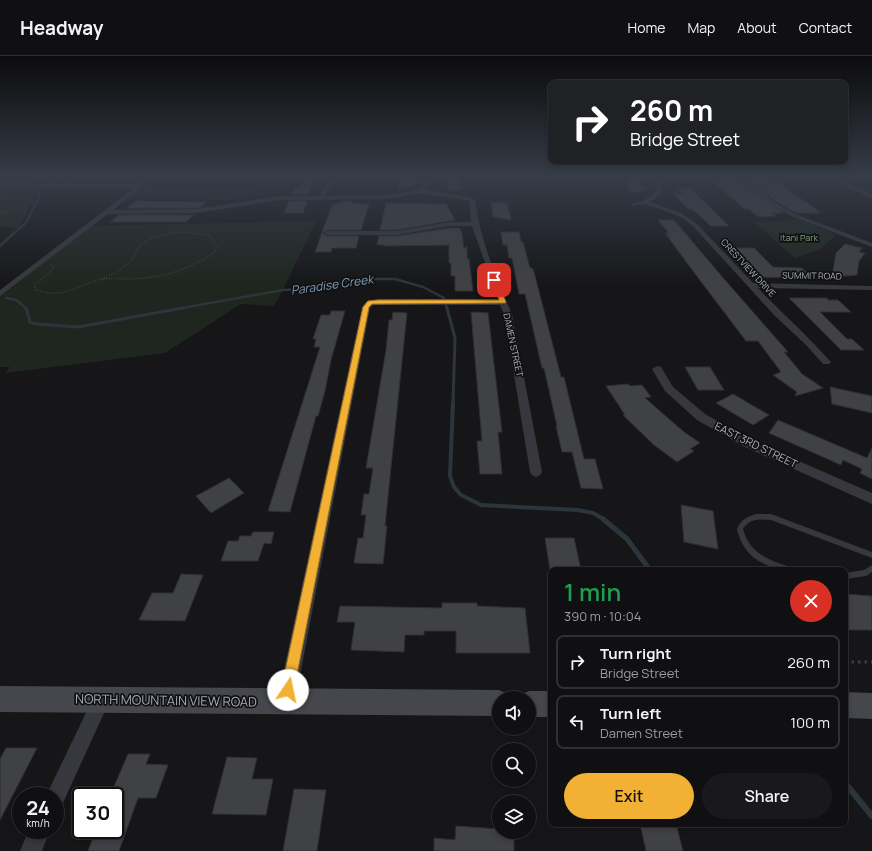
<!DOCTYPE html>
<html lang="en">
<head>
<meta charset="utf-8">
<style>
	:root { --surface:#101012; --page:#19191b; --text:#f1f3f6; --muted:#9c9d9f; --line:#303032; --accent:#f2b134 }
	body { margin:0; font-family:Manrope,sans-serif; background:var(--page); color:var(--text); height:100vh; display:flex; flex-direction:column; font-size:15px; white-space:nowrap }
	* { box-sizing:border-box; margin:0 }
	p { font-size:13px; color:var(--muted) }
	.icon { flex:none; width:22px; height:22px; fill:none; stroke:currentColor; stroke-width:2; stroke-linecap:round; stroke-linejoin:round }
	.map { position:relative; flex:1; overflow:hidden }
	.sheet { position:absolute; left:548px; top:511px; width:300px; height:260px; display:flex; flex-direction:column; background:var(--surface); border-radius:8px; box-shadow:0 2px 6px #0003,0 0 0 1px var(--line) }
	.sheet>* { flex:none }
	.guide { position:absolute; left:548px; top:24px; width:300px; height:84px; border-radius:8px; box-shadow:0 2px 6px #0003,0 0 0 1px var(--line); background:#202124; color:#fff; overflow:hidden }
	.tools { position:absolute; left:492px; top:635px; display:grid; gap:8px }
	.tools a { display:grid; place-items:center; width:44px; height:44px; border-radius:50%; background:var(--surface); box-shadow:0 2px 6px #0003,0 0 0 1px var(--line); font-size:20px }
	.speed { position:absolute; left:12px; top:731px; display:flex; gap:8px; font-size:20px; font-weight:700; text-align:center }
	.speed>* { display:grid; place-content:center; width:52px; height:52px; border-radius:50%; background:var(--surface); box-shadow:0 2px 6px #0003,0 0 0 1px var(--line); line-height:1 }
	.speed small { font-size:10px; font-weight:400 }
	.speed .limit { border:2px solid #111; border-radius:6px; background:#fff; color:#111 }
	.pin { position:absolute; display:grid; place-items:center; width:34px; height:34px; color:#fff; margin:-17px; border-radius:8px; box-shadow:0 2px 6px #0006 }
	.me { position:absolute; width:44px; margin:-22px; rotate:11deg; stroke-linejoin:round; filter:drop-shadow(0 0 3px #0008) }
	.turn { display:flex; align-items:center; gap:14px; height:84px; padding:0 16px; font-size:18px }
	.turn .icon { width:52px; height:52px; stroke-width:2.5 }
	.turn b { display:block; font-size:28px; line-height:34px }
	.round { display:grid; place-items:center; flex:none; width:42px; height:42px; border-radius:21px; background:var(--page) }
	.summary { display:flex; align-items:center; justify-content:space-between; height:68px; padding:0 16px }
	h1 { font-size:24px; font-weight:600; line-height:30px; color:#1e9e55 }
	.action { display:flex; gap:8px; margin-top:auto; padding:8px 16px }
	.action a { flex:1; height:46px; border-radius:24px; background:var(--accent); color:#111; font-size:16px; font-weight:600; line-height:46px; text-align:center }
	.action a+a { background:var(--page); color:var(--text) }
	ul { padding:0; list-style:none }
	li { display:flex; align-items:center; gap:12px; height:54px; margin:0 8px 6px; padding:0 8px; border:2px solid var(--line); border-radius:8px }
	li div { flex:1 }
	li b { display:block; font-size:15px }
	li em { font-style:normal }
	header { display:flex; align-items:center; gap:24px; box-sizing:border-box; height:56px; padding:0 20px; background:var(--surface); border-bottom:1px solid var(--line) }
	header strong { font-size:19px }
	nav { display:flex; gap:22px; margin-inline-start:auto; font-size:14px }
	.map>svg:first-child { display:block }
</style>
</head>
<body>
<header>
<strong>Headway</strong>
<nav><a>Home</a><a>Map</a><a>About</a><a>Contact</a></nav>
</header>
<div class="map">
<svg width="872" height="795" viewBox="0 0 872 795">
	<rect width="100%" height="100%" fill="#161618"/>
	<path fill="#1e261f" d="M153,120H289L286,124L273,130L230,144L122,143Z
		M0,129L39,130L20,172L0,171Z
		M798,163L836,179L819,194L795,202L754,166L783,165Z
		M316,165L283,234L274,250L241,248L165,297L5,317L10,311H0V238L88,170Z"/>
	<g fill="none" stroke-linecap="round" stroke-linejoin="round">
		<path stroke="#2c353c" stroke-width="2" d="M12,179L26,167L38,143L40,133L59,120"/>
		<path stroke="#2c353c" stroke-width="2.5" d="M0,190L13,178
			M6,242L16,244L27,253
			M177,253L283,234L302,233L359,223H395L423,231L444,242L447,253"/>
		<path stroke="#2c353c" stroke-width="3" d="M26,252L30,266L36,268L78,271L183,252
			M447,252L455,282L453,347"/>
		<path stroke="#2c353c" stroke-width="4" d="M453,346L450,420L454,431L461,439L481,449L578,454L593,457L605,464"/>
		<path stroke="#2c353c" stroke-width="5" d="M603,463L627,483L650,514"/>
		<path stroke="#2c353c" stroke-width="6" d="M845,727L872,760"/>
	</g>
	<path fill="#404145" stroke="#303034" d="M310,120H315L309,138H292L295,131H298Z
		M400,120H429V123L426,125L398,134Z
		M449,120H459L460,134H449Z
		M627,120H635L648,135L641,134V136H630V133H628Z
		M751,120H769L821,157H796L780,148L748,124H756Z
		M709,123H736L783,157H771L776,160L759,161L748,153H745Z
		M676,132H690L729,170H711L692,153H688L674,138H683Z
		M136,145L206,146L201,151L196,152H127Z
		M289,145H307L303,157H284Z
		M346,145H353L351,147L369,148L361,174H327L323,177L327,180H359L356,192H332L331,196H315L332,149Z
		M491,146L507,147L511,164L493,161Z
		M386,147L446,148L455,164L396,174H380Z
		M119,159H194L186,166H110Z
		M658,164H674L725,224L788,296H784L802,318L823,332L795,340L797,336L773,319L781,316L758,285H746L699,223L665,177H669Z
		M450,172H459L462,177L464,193L467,190V203H469L473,235H455V220H451V207H449V189L384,190L385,189H377L379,180H396Z
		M501,176H519L521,186H523L530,212H532L534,216L561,321H564L584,403H595L603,433L581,432L572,396H562L556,370H557L544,312H542L525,238H519L512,202H509L507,189H503Z
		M845,188L862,192L859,196L865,197L859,205L857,219L832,221L836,197Z
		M735,192H754L773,211L802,212L813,222L749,221V211H754Z
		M789,242H827L828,244H838L851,256H820L847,283H852L864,294H841Z
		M331,255H345L331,304L325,335L318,360H316L290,456L268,455L320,291H314L316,283H313L321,259H330Z
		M393,256L407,257L390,421L385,470H387L383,508L354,507L358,482H363L366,459H361L364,438H369L373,412H366L386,294L389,264H392Z
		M471,256L488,257L502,376H498L502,418H480L477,385H482Z
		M685,311H710L724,334H698Z
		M628,328L630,330L642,329L651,341L645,342L684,376L700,387L690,393L694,395L677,406L654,389L623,359H625L606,330Z
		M830,331L872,340V357L832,348Z
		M733,338L769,359L753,369L716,347Z
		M778,364L867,402L872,392V423L860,417L862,413L843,404L841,409L769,377Z
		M229,422L244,437L211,457L196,440Z
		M681,449L713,455L718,493L684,486Z
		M253,476H274L271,488L264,487L258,505H221L228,485H238L240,480H251Z
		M545,482H574L581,514H550Z
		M181,518L203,519L185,565L139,564L152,537H173Z
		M845,538L872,540V574H845Z
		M442,547H477V550L525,552L530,597H456V575H424V579H405L404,596L351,594L355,566H337L340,550L442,552Z
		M6,692H37L0,764V703Z
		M128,698H150L146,708L168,709L156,742H138L119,795H88L96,774H115V740H110Z
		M227,701L257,702L252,723H273L266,759L212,758Z
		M294,733L326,734L317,795H283Z
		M640,768H676L683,795H646Z
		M456,770L499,773V776H514V795H434V782L455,784Z"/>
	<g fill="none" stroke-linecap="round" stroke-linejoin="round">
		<path stroke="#3d3f44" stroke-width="1.5" stroke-dasharray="1 1.5" stroke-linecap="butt" d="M0,143L9,142
			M0,157L9,156
			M182,176L209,179L217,191C213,199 206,203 198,206C177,218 154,222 130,223C120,223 111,222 102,223C113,218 125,212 133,202C136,198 137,192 141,189C152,179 169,178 182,176Z
			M51,209L54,210V212L35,229V233C61,245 77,229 102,223"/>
		<path stroke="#3d3f44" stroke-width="3" stroke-dasharray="2.5 4" stroke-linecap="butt" d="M845,606H872"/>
		<path fill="#37383d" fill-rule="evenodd" d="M75,120H78L63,130L61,129Z
			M152,120H175L151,122Z
			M757,458H771L872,496V502L771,464C759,463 750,462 743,473C750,499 770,504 793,512L794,514C790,514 785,515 781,514C777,513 773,511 769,510C751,503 741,491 737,473C741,464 747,460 757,458Z
			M872,509V516L866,520L845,523V517L864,514Z"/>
		<path fill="#37383d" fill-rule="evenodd" d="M150,120H156L113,154L196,153L280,140H319L322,134L335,120H341L327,136L325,140L387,139L418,134L431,123L430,120H436V124L424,134C435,136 468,139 475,144C480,183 496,222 512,258L542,416L540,419L536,421L532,419L530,416L504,258L500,249H373L370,252L295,646L292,652L286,655L280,652L277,646L362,251L367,245L378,243H498L472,170H450L396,179H327L324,177L327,175H396L450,166H471L469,145L420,137L387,143L280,144L196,157L108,158L0,240V234L134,132L0,131V127L139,128Z
			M650,120H656L663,129L661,138L650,146L681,157L696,167L753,227L872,230V234L758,232C781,256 807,279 829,304L831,306L829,308H823L806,289L775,260L692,169L677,159L645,148L632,150V148L643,145L656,136L657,129Z
			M734,120H741L779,149L795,158L872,187V191L791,160L775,151Z
			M823,120H831L872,138V142Z
			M657,310L661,311L673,331L705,358L753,385L872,437V448L745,391L697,364L665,335L652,313Z
			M101,635L107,638L110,644L62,749L55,752V740H46L95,638Z
			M29,774H50L42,795H20Z"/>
		<path fill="#45474d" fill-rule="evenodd" d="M0,630L499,634L508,638L510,642H499V660L0,656Z
			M529,635H551V661H529V642H519L520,639Z
			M845,636L872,637V663L845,662Z"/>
	</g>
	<linearGradient id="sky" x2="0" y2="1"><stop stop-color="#0c0c0d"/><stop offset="0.52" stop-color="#363c48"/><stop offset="1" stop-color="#363c48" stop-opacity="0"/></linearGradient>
	<rect width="872" height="231" fill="url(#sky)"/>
	<path fill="#f2b134" stroke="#9d7322" d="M492,222L497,224L506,246L505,247L378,248H372L369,251L294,634L292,638L288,640L283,638L281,634L363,251L368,245L378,244H499Z"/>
	<g text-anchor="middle" stroke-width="3.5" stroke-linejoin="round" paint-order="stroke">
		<g font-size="9" fill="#7fa381" stroke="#111113">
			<text x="799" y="185">Itani Park</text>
		</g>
		<g font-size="9" fill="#a8adb8" stroke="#111113">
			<text transform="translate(748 212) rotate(47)" y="3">CRESTVIEW DRIVE</text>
			<text transform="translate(812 220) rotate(1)" y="3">SUMMIT ROAD</text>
			<text transform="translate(513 289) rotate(78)" y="3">DAMEN STREET</text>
		</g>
		<g font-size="11" fill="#a8adb8" stroke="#111113">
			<text transform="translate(756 389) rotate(26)" y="4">EAST 3RD STREET</text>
		</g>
		<g font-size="12" font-style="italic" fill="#7f9bb3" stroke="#111113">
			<text transform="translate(332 229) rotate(-8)" y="4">Paradise Creek</text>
		</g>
		<g font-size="13" fill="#a8adb8" stroke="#111113">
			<text transform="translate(166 644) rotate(1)" y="5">NORTH MOUNTAIN VIEW ROAD</text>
		</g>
	</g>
</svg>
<div class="tools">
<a><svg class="icon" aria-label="sound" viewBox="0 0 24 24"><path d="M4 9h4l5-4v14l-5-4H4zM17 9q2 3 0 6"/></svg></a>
<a><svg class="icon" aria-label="search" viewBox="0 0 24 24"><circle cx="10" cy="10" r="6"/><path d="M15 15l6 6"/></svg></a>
<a><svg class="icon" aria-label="layers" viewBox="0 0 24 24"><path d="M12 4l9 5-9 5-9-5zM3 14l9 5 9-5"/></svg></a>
</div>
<div class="speed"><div>24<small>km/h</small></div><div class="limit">30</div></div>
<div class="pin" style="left:494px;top:224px;background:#d93025"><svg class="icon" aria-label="arrive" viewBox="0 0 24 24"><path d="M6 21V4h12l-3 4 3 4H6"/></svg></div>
<svg class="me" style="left:288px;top:634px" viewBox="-20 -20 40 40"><circle r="19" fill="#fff"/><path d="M0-13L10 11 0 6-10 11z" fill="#f2b134"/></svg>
<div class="guide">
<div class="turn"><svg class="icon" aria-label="right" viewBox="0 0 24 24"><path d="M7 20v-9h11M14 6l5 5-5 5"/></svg><div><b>260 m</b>Bridge Street</div></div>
</div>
<section class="sheet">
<div class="summary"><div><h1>1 min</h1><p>390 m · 10:04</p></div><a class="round" style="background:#d93025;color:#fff"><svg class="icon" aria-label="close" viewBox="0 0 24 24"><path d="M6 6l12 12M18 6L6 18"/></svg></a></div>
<ul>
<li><svg class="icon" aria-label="right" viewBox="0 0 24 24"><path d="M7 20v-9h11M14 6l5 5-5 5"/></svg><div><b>Turn right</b><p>Bridge Street</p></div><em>260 m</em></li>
<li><svg class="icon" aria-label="left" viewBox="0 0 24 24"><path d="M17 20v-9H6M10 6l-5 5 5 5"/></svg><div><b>Turn left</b><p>Damen Street</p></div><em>100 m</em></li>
</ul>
<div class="action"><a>Exit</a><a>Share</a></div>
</section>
</div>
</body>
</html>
